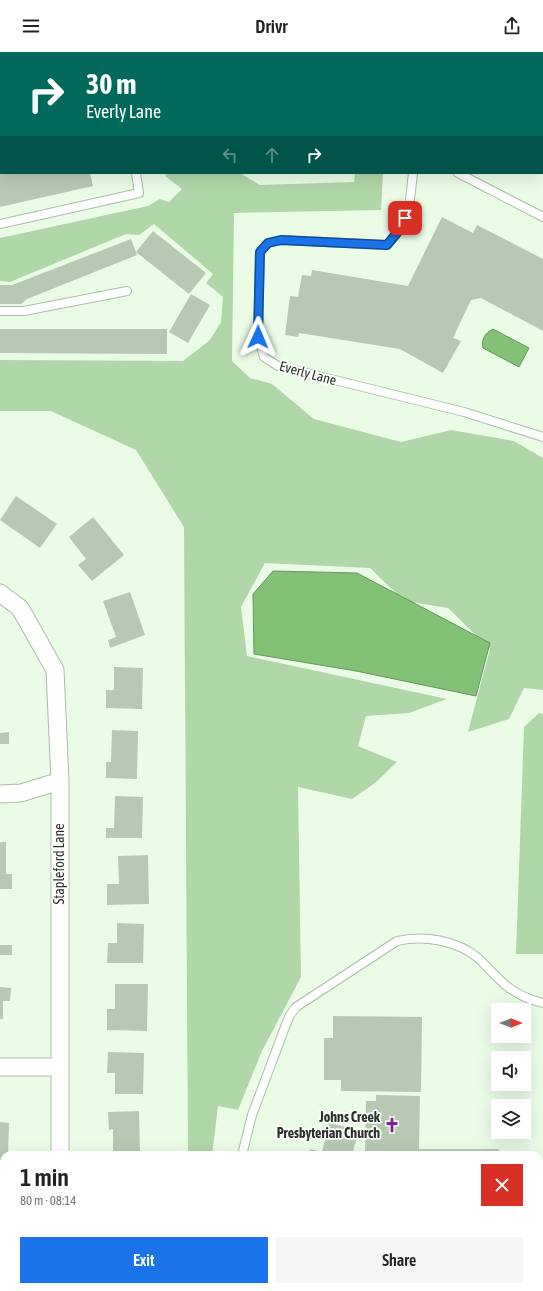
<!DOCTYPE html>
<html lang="en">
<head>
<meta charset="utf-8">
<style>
	:root { --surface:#fff; --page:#f6f6f6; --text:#222; --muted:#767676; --accent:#1a73e8 }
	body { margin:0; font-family:"Asap Condensed",sans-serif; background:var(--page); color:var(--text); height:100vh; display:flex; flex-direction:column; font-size:15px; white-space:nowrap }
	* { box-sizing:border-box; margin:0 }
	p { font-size:13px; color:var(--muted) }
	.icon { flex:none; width:22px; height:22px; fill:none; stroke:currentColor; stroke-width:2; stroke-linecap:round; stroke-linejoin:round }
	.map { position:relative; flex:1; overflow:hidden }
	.details { position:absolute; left:0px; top:1099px; width:543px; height:140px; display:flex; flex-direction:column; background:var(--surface); border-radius:12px 12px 0 0; box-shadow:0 4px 16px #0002 }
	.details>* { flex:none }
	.banner { position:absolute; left:0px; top:0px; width:543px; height:122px; box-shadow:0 4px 16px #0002; background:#00695c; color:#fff; overflow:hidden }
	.needle { width:26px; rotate:90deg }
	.buttons { position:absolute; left:491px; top:951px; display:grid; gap:8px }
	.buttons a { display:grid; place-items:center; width:40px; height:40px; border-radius:0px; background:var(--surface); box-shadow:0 4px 16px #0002; font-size:20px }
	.pin { position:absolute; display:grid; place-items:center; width:34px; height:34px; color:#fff; margin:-17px; border-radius:8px; box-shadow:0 2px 6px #0006 }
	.me { position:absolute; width:44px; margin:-22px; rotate:1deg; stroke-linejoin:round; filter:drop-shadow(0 0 3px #0008) }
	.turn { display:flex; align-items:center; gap:14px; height:84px; padding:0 20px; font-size:18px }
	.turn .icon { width:52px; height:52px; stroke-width:2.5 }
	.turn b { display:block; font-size:28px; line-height:34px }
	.lanes { display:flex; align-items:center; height:38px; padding:0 20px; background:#0003; justify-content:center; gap:20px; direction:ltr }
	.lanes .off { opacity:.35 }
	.round { display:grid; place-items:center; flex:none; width:42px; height:42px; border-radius:0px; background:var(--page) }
	.headline { display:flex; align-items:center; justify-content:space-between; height:68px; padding:0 20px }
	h1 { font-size:24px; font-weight:600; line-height:30px }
	.button { display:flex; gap:8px; margin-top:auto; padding:8px 20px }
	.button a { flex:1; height:46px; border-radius:0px; background:var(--accent); color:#fff; font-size:16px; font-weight:600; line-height:46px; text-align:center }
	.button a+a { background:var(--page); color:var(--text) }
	header { display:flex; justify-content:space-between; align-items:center; height:52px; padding:0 20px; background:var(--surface); font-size:18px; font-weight:600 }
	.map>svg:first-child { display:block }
</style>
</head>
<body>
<header><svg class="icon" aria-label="menu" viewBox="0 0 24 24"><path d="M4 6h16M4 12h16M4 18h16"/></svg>Drivr<svg class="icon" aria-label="share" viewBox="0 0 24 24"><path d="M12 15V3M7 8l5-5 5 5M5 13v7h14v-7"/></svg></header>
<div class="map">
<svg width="543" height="1239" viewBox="0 0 543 1239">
	<rect width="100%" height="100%" fill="#eafce6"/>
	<path fill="#b0d7a8" d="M167,121H240L260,133L354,130L355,121H383L381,158L234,161L232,309L250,326L272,332L314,367L401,390L451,378L514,389L543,406V638L524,636L509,667L468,680L490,597L448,556L404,549L370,516L265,511L241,555L247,604L447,647L409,661L366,664L358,694L397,710L375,731L352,747L298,735L301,925L262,999L238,1058L218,1054L212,1103H188L184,475L136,398L51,359H0V308L183,309L210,288L221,270L223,245L206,231L213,222L154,172L139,183L126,182L10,230L0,229V186L148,154L160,147L169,150L182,137L165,124Z
		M539,661L543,662V902H516L524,675Z
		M543,1179V1228L539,1233V1183Z
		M189,1235H220V1239H189Z
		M416,1235H538L534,1239H415Z"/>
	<path fill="#83c177" stroke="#699660" d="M493,277L529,296L519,315L483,296C481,287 485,281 493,277Z
		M273,519L357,521L490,591L476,644L356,619L254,602L253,542Z"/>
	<path fill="#b7c9b3" d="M0,121H90L93,134L0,155Z
		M442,165L473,181L477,173L543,207V279L481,246L471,248L453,286L461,289L443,321L400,297L299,281L298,285L285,283L290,244L298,245L302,223L311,224L312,218L408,234Z
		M153,179L206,221L189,242L136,200Z
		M131,187L137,203L27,247L21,252H0V233H12Z
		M191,242L210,253L188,291L169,280Z
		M0,277H167V302L0,301Z
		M16,444L57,472L40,496L0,468Z
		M93,465L124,503L92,529L78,513L86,507L69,485Z
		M130,540L145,583L110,596L108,588L116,585L103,549Z
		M114,615L143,616L142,657L106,656V638H114Z
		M112,678L138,679L137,727L106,726V710H111Z
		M9,680V692H0V681Z
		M115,744L143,745L142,786H106V776H114Z
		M0,790H6V822H12V837H0Z
		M148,803L149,852L107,853V832H119L118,804Z
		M117,871L144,872L143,911H107L108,891H117Z
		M0,893H12V903H0Z
		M115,932H148L147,979L107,978V957H115Z
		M0,935L11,936L10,949H3V967H0Z
		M333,964L422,965L421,1040L341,1039V1028H324V986H333Z
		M108,1000L144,1001L143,1042H115V1021H107Z
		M376,1043L420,1044L419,1097H499V1103H365L366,1049H376Z
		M139,1059L140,1103H113V1077L109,1078L108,1060Z
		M0,1070L9,1071L8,1103H4V1111L0,1110Z
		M329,1071L359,1078L352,1103H309L310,1097L322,1100Z
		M0,1133H4V1144H0Z
		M0,1161H1L2,1174H0Z
		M0,1193H4L3,1236H0Z
		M119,1235H148V1237H119Z"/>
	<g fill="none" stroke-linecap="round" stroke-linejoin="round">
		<defs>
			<path id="service" d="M317,1V0
				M332,1L334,0
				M0,73L1,72
				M413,121L409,157L401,176L387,193L281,188L268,191L260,200L258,285L264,305L278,314L464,360L543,385
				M458,121L543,165
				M0,172L139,141L136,121
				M0,259H24L127,239
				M242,1103L252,1063L285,975L290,963L296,955L397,889C423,883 457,888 478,906C485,912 491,920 498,926C510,939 526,947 543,951
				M539,1161L543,1157"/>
			<path id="minor" d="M0,541L20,556L55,618L60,729V1103
				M0,742L21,741L60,729
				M0,1015H59
				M60,1235V1239"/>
			<path id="trunk" d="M435,0L436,1
				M520,0L522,1
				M542,12H543
				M542,55L543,56"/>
		</defs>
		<use href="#service" stroke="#abbda7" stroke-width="10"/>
		<use href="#minor" stroke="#abbda7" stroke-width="19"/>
		<use href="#trunk" stroke="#abbda7" stroke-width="24"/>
		<use href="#service" stroke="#fff" stroke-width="8"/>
		<use href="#minor" stroke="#fff" stroke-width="17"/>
		<use href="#trunk" stroke="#fff" stroke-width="22"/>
	</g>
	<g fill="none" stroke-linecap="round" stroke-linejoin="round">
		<defs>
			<path id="route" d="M258,285L260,200L268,191L281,188L387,193L401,176L405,166"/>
		</defs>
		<use href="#route" stroke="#114b97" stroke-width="10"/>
		<use href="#route" stroke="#1a73e8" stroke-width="7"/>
	</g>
	<defs>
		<symbol id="church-bare" viewBox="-9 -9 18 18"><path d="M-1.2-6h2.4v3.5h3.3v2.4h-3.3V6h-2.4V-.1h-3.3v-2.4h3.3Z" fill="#812592" stroke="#fff" stroke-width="2.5" paint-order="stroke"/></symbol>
	</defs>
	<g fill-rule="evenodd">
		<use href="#church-bare" x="381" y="1062" width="22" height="22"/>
	</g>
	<g text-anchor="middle" stroke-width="3.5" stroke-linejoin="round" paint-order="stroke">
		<g font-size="14" fill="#2c332a" stroke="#fff">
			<text transform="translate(308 321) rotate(15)" y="5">Everly Lane</text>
			<text transform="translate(59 812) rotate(-90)" y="5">Stapleford Lane</text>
		</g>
		<g font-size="14" font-weight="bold" fill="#2c332a" stroke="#fff" text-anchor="end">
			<text x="380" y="1070">Johns Creek<tspan x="380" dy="16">Presbyterian Church</tspan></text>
		</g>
	</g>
</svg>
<div class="buttons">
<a><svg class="needle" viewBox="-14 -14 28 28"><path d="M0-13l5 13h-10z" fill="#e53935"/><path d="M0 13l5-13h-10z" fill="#767676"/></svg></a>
<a><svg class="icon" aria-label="sound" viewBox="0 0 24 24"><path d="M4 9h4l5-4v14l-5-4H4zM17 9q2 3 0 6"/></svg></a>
<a><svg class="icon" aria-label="layers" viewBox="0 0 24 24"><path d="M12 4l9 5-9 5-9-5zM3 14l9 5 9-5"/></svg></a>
</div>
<div class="pin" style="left:405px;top:166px;background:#d93025"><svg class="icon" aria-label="arrive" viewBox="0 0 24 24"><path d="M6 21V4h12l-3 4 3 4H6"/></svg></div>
<svg class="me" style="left:258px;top:285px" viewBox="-20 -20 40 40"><path d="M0-17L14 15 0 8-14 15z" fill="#1a73e8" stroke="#fff" stroke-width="4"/></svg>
<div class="banner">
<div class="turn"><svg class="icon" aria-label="right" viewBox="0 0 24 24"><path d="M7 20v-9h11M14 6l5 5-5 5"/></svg><div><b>30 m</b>Everly Lane</div></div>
<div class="lanes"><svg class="icon off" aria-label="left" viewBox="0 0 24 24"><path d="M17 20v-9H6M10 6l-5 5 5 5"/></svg><svg class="icon off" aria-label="ahead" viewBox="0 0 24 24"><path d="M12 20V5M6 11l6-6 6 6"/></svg><svg class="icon" aria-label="right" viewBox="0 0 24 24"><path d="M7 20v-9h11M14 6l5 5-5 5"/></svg></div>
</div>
<section class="details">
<div class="headline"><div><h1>1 min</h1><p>80 m · 08:14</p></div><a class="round" style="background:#d93025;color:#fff"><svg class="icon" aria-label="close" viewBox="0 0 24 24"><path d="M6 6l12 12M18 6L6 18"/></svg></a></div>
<div class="button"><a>Exit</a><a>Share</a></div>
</section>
</div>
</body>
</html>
